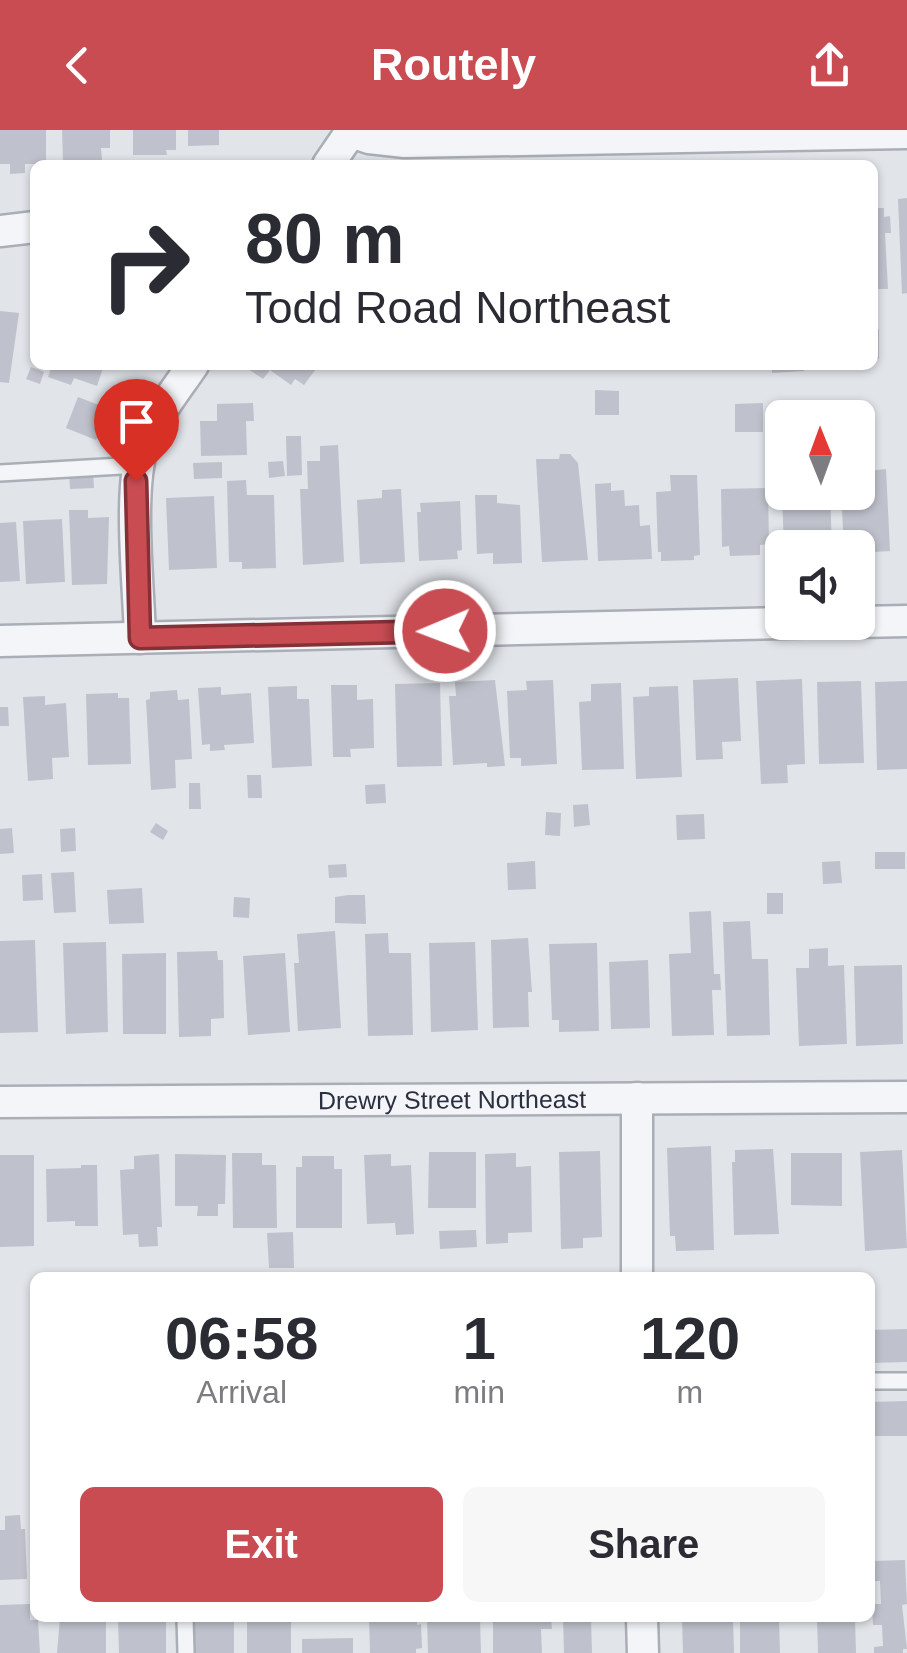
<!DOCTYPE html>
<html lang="en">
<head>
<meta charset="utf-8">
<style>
	:root { --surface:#fff; --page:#f7f7f7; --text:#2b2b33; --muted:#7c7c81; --accent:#c94c53 }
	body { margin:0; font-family:Arial,sans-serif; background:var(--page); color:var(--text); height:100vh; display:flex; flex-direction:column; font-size:38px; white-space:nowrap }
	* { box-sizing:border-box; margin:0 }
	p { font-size:32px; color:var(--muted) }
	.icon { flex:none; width:55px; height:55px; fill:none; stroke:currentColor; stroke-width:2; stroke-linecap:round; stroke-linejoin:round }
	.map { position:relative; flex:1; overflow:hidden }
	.drawer { position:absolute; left:30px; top:1142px; width:845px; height:350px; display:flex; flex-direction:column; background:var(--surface); border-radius:15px; box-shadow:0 2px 8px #0004 }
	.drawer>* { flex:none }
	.banner { position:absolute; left:30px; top:30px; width:848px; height:210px; border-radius:15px; box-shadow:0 2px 8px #0004; background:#fff; color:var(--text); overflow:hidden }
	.needle { width:65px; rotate:359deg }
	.fabs { position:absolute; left:765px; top:270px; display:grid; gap:20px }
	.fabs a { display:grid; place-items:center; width:110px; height:110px; border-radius:15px; background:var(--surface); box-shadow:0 2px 8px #0004; font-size:50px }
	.pin { position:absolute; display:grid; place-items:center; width:85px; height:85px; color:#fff; margin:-102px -42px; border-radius:50% 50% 50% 0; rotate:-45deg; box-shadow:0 0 10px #0007 }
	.pin .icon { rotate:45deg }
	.me { position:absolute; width:110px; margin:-55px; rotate:269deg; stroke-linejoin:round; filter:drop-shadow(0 0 8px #0008) }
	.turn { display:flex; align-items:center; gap:35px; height:210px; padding:0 50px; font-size:45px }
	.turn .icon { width:130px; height:130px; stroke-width:2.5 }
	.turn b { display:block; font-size:70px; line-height:85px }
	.eta { display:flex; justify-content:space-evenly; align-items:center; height:170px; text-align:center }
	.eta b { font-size:60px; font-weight:700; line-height:70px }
	.button { display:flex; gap:20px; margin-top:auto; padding:20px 50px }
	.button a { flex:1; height:115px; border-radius:15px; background:var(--accent); color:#fff; font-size:40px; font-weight:700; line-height:115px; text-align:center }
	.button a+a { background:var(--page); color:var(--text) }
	header { display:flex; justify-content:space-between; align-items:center; height:130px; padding:0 50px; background:var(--accent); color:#fff; font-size:45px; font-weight:700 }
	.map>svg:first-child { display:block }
</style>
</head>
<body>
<header><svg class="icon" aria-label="back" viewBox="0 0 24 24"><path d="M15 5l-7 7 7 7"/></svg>Routely<svg class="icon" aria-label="share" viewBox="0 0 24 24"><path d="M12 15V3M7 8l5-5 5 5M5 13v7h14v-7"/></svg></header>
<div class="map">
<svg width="907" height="1523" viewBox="0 0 907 1523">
	<rect width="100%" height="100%" fill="#e1e4e9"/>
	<path fill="#bfc2cc" d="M0,0H46V34H25V43L10,44V34H0Z
		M62,0H110V18H101L102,30L63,31Z
		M133,0H176V20H166L167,25H133Z
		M188,0H219V15L188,16Z
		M907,68V163L902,164L898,69Z
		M872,78H884V87L890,86L891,103H885L888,159H872Z
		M0,181L19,183L9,253L0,252Z
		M872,199H879V229H872Z
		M52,235H104L97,256L74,248L71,255L48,247Z
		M251,235H319L304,255L295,249L291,255L270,240L263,249L248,239Z
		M772,235H804V241L772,243Z
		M31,237L44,242L40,254L26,249Z
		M595,260L619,261V285H595Z
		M78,267L109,279L96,310L66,298Z
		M253,273L254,291H246L247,325L201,326L200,291H217V274Z
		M763,273V302H735V274Z
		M286,306H301L302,345L287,346Z
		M338,315L344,432L303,435L300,359H308L307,331H320V316Z
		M560,324H570L578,333L588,430L542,432L536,329H559Z
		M283,331L285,346L269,348L268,332Z
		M222,332V348L194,349L193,333Z
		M886,339L890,421L858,423V418H844L841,362H858V346L868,345V341Z
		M93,340L94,358L70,359L69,341Z
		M670,345H697L700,425L694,426V430L661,431V422H658L656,362L671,361Z
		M246,350L247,365H274L276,438L242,439V432H229L227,351Z
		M611,353V361L624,360L625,376L639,375L640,396L650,395L652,429L598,431L595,354Z
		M768,358L769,414L760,415V425L730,426L729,416L722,417L721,359Z
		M401,359L405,432L360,434L357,370L382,368V360Z
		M782,362H830L832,418H784Z
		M475,365H497V373L520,375L522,433L493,434V423L477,424Z
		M214,366L217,438L169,440L166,368Z
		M460,371L462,420L457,421L458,429L419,431L417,382H421L420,373Z
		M69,380H88V388L109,387L107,454L72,455Z
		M62,389L65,452L26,454L23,391Z
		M16,392L20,451L0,452V393Z
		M738,548L741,611L722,612L723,629L696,630L693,550Z
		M802,549L805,634L787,635L788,653L761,654L756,551Z
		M495,550L505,636L487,637V633L453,635L449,566H456L455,552Z
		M553,550L557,634L521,636V628H510L507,561L527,560L526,551Z
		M861,551L864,633L819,634L817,552Z
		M907,551V639L877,640L875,552Z
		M440,553L442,636L397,637L395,554Z
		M621,553L624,639L582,640L579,572L591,571V554Z
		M331,555H357V570L373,569L374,618L350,619L351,627H333Z
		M297,556V569H309L312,636L272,638L268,557Z
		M678,556L682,647L636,649L633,567L649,566V557Z
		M221,557V565L251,563L254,613L224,615L225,620L210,621V614L202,615L198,558Z
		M177,560L178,570L189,569L192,629L175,630L176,658L151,660L146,570L150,569V562Z
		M118,563V568H129L131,634L88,635L86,564Z
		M45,566V575L66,573L69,627L52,628L53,649L28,651L23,567Z
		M0,577H8L9,596H0Z
		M247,645H261L262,668H248Z
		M189,653H200L201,679H189Z
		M385,654L386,673L366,674L365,655Z
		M588,674L590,695L574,697L573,675Z
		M546,682L561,683L560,706L545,705Z
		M704,684L705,709L677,710L676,685Z
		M156,693L168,701L163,710L150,702Z
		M12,698L14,723L0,724V699Z
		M75,698L76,721L61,722L60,699Z
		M875,722H905V739H875Z
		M535,731L536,759L508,760L507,733Z
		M840,731L842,753L823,754L822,732Z
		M346,734L347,747L329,748L328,735Z
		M74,742L76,782L54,783L51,743Z
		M42,744L43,770L23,771L22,745Z
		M142,758L144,793L109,794L107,760Z
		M767,763H783V784H767Z
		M349,765H365L366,794L335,793V767Z
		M234,767L250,768L249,788L233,787Z
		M711,781L714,844H720L721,860H712L714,905L672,906L669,824L691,823L689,782Z
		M750,791L752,829H768L770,905L727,906L723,792Z
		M335,801L341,898L298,901L294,833H299L297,804Z
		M388,803L389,823H411L413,905L368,906L365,804Z
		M528,808L532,862H528L529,897L493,898L491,810Z
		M35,810L38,902L0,903V811Z
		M106,812L108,902L66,904L63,813Z
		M475,812L478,900L431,902L429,813Z
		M597,813L599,901L559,902V890H552L549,814Z
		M828,818V836L844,835L847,914L799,916L796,838H809V819Z
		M217,821L218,830H223L224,888L211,889V906L179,907L177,822Z
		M166,823V904H123L122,824Z
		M285,823L290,902L248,905L243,826Z
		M648,830L650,898L611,899L609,832Z
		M902,835L903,914L856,916L854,836Z
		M711,1016L714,1120L676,1121L675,1106H670L667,1018Z
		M773,1019L779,1104L734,1105L732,1032H735V1020Z
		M902,1020L907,1118L865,1121L860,1022Z
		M600,1021L602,1107L583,1108V1118L561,1119L559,1022Z
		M429,1022H476V1078H428Z
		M232,1023H262V1035H276L277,1098H233Z
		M516,1023V1037L531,1036L532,1102L508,1103V1113L486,1114L485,1024Z
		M791,1023H842V1076L791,1075Z
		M159,1024L162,1097H157L158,1116L139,1117L138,1104L123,1105L120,1040L134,1039V1026Z
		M175,1024L226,1025L225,1074H218V1086H197L198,1076H175Z
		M391,1024V1036L411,1035L414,1104L396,1105L395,1093L367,1094L364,1025Z
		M0,1025H34V1116L0,1117Z
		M302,1026H334V1039H342V1098H296V1037H302Z
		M81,1035H97L98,1096H75V1091L47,1092L46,1039L81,1038Z
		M476,1100L477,1117L440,1119L439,1101Z
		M293,1102L294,1138H269L267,1103Z
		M907,1199V1232L870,1233V1200Z
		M907,1271V1306H870V1272Z
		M20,1385L21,1399H25L27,1449L0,1450V1400H5V1386Z
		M905,1430L907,1474L902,1475L907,1519H903V1523H874V1517L883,1516L882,1495H873L872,1474H881L880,1451H875L874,1431Z
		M30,1474V1490H38L40,1523H0V1475Z
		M60,1488H106V1523H57Z
		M118,1488H166V1523H119Z
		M194,1488H234V1523H194Z
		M247,1488H291V1523H247Z
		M369,1488H417V1495L421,1494L422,1518L416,1519V1523H370Z
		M427,1488H480L481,1523H428Z
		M493,1488H551L552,1499H541L542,1523H493Z
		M563,1488H591L592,1523H564Z
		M682,1488H733L734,1523H683Z
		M740,1488H779L780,1523H740Z
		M817,1488H855L856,1523H818Z
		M353,1508V1523H302V1509Z"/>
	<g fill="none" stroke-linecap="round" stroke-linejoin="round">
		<defs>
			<path id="lane" d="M0,343L139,335
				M870,1251H907
				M185,1488L186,1523"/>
			<g id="street">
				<path d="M351,2L369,8L405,12L907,3"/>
				<path d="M328,35L352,0"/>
				<path d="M0,101L35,97"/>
				<path d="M858,492L907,491"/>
				<path d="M140,508C139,459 127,356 144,314C155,286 176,260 193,235"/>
				<path d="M0,511L825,492"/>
				<path id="s1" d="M0,972L907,967"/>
				<path d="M637,1148V968"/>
				<path d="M642,1488L643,1523"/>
			</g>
		</defs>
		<use href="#lane" stroke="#aaaeb6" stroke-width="20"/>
		<use href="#street" stroke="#aaaeb6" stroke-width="35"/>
		<use href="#lane" stroke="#f4f5f8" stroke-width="15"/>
		<use href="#street" stroke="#f4f5f8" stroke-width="30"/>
	</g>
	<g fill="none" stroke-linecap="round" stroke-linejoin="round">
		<defs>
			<path id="route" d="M136,351L140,508L445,501"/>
		</defs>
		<use href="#route" stroke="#833136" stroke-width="25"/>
		<use href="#route" stroke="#c94c53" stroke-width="18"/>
	</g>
	<g text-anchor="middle" stroke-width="8" stroke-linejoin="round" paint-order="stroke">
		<g font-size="25" fill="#2a3040" stroke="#f1f3f7">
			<text dy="9" stroke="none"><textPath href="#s1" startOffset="452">Drewry Street Northeast</textPath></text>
		</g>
	</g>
</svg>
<div class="fabs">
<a><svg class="needle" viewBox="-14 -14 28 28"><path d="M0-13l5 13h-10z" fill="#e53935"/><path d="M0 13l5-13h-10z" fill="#7c7c81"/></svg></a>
<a><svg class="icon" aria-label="sound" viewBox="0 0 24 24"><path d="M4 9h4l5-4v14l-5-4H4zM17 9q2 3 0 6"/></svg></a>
</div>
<div class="pin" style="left:136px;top:351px;background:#d93025"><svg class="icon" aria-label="arrive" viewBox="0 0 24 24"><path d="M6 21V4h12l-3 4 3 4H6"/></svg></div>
<svg class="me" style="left:445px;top:501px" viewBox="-20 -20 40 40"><circle r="17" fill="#c94c53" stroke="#fff" stroke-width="3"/><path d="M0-11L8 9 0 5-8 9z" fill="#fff"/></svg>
<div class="banner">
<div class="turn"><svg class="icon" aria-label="right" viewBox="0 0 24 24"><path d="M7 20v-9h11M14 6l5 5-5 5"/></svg><div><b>80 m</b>Todd Road Northeast</div></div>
</div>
<section class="drawer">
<div class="eta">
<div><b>06:58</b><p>Arrival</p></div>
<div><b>1</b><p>min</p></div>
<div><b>120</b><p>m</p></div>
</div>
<div class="button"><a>Exit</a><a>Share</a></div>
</section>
</div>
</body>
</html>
